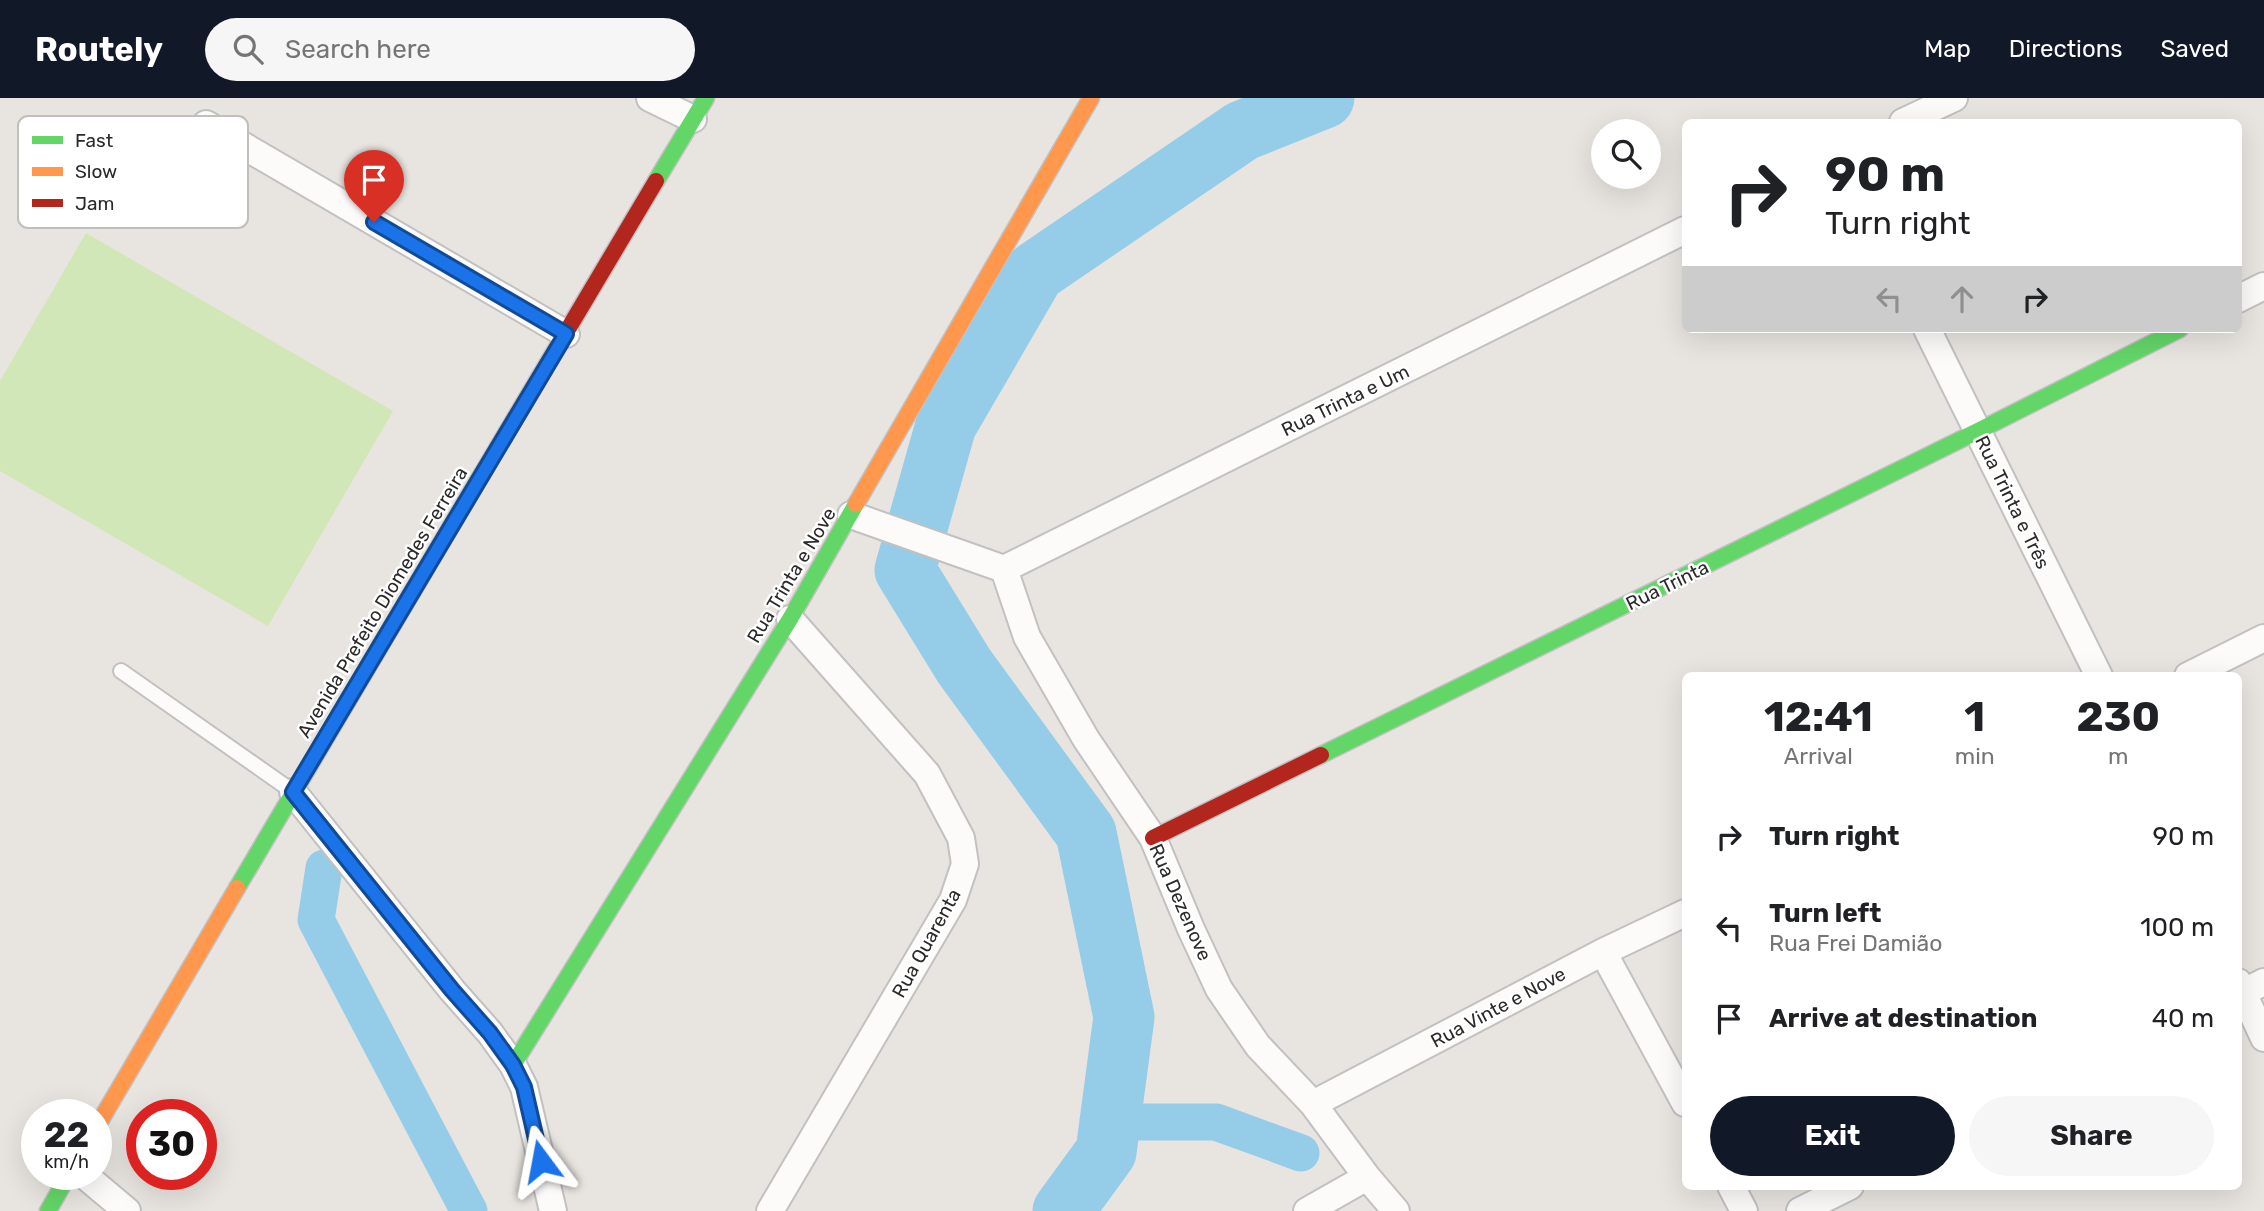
<!DOCTYPE html>
<html lang="en">
<head>
<meta charset="utf-8">
<style>
	:root { --surface:#fff; --page:#f6f6f6; --text:#202124; --muted:#757577; --accent:#111827 }
	body { margin:0; font-family:Rubik,sans-serif; background:var(--page); color:var(--text); height:100vh; display:flex; flex-direction:column; font-size:26px; white-space:nowrap }
	* { box-sizing:border-box; margin:0 }
	p { font-size:23px; color:var(--muted) }
	.icon { flex:none; width:38px; height:38px; fill:none; stroke:currentColor; stroke-width:2; stroke-linecap:round; stroke-linejoin:round }
	.map { position:relative; flex:1; overflow:hidden }
	.panel { position:absolute; left:1682px; top:574px; width:560px; height:518px; display:flex; flex-direction:column; background:var(--surface); border-radius:10px; box-shadow:0 7px 28px #0002 }
	.panel>* { flex:none }
	.hud { position:absolute; left:1682px; top:21px; width:560px; height:214px; border-radius:10px; box-shadow:0 7px 28px #0002; background:#fff; color:var(--text); overflow:hidden }
	.tools { position:absolute; left:1591px; top:21px; display:grid; gap:14px }
	.tools a { display:grid; place-items:center; width:70px; height:70px; border-radius:50%; background:var(--surface); box-shadow:0 7px 28px #0002; font-size:35px }
	.speed { position:absolute; left:21px; top:1001px; display:flex; gap:14px; font-size:35px; font-weight:700; text-align:center }
	.speed>* { display:grid; place-content:center; width:91px; height:91px; border-radius:50%; background:var(--surface); box-shadow:0 7px 28px #0002; line-height:1 }
	.speed small { font-size:18px; font-weight:400 }
	.speed .limit { border:10px solid #d22; background:#fff; color:#111 }
	.pin { position:absolute; display:grid; place-items:center; width:60px; height:60px; color:#fff; margin:-72px -30px; border-radius:50% 50% 50% 0; rotate:-45deg; box-shadow:0 0 7px #0007 }
	.pin .icon { rotate:45deg }
	.me { position:absolute; width:77px; margin:-38px; rotate:347deg; stroke-linejoin:round; filter:drop-shadow(0 0 5px #0008) }
	.turn { display:flex; align-items:center; gap:24px; height:147px; padding:0 28px; font-size:32px }
	.turn .icon { width:91px; height:91px; stroke-width:2.5 }
	.turn b { display:block; font-size:49px; line-height:60px }
	.lanes { display:flex; align-items:center; height:66px; padding:0 28px; background:#0003; justify-content:center; gap:35px; direction:ltr }
	.lanes .off { opacity:.35 }
	.eta { display:flex; justify-content:space-evenly; align-items:center; height:119px; text-align:center }
	.eta b { font-size:42px; font-weight:700; line-height:49px }
	.cta { display:flex; gap:14px; margin-top:auto; padding:14px 28px }
	.cta a { flex:1; height:80px; border-radius:42px; background:var(--accent); color:#fff; font-size:28px; font-weight:700; line-height:80px; text-align:center }
	.cta a+a { background:var(--page); color:var(--text) }
	ul { padding:0; list-style:none }
	li { display:flex; align-items:center; gap:21px; height:91px; padding:0 28px }
	li div { flex:1 }
	li b { display:block; font-size:26px }
	li em { font-style:normal }
	header { display:flex; align-items:center; gap:42px; box-sizing:border-box; height:98px; padding:0 35px; background:var(--accent); color:#fff }
	header strong { font-size:33px }
	nav { display:flex; gap:38px; margin-inline-start:auto; font-size:24px }
	.search { width:490px; height:63px; background:var(--page); display:flex; align-items:center; gap:18px; box-sizing:border-box; padding:0 24px; border-radius:38px; color:var(--muted); font-size:26px }
	.map>svg:first-child { display:block }
</style>
</head>
<body>
<header>
<strong>Routely</strong>
<div class="search"><svg class="icon" aria-label="search" viewBox="0 0 24 24"><circle cx="10" cy="10" r="6"/><path d="M15 15l6 6"/></svg>Search here</div>
<nav><a>Map</a><a>Directions</a><a>Saved</a></nav>
</header>
<div class="map">
<svg width="2264" height="1113" viewBox="0 0 2264 1113">
	<rect width="100%" height="100%" fill="#e8e5e0"/>
	<path fill="#d1e7b7" d="M86,135L393,313L268,528L0,373V283Z"/>
	<g fill="none" stroke-linecap="round" stroke-linejoin="round">
		<path stroke="#95cce8" stroke-width="37" d="M324,770L316,822L469,1113
			M1110,1024H1216L1301,1055"/>
		<path stroke="#95cce8" stroke-width="61" d="M1063,1113L1106,1054L1124,919L1086,735L964,568L905,472L946,327L1035,174L1242,33L1324,0"/>
		<defs>
			<path id="lane" d="M121,573L292,693"/>
			<path id="street" d="M650,0L693,21
				M1903,24L1954,0
				M206,26L566,236
				M2238,201L2264,188
				M1927,231L2099,578
				M851,417L1004,471
				M1004,471L1685,132
				M1004,471L1027,539L1086,641L1153,740L1191,831L1219,891L1258,948L1313,1006L1367,1079L1396,1113
				M2188,578L2264,540
				M293,694L452,892L490,935L513,967L524,989L553,1113
				M1603,854L1685,1005
				M2238,884L2264,940
				M2238,897L2264,884
				M1313,1006L1603,854L1685,815
				M83,1076L127,1113
				M1731,1088L1744,1113
				M770,1113L953,802L965,766L961,740L927,676L790,521
				M1307,1113L1367,1079
				M1800,1113L1850,1088"/>
			<path id="fast" d="M656,83L706,0
				M1321,657L1978,333L2180,231
				M237,790L498,349
				M513,967L790,521L856,406
				M48,1113L69,1076"/>
			<path id="slow" d="M856,406L1091,0
				M96,1030L237,790"/>
			<path id="jam" d="M498,349L656,83
				M1153,740L1321,657"/>
		</defs>
		<use href="#lane" stroke="#c2c1c1" stroke-width="18"/>
		<use href="#street" stroke="#c2c1c1" stroke-width="30"/>
		<use href="#fast" stroke="#c2c1c1" stroke-width="19"/>
		<use href="#slow" stroke="#c2c1c1" stroke-width="19"/>
		<use href="#jam" stroke="#c2c1c1" stroke-width="19"/>
		<use href="#lane" stroke="#fcfbfa" stroke-width="14"/>
		<use href="#street" stroke="#fcfbfa" stroke-width="26"/>
		<use href="#fast" stroke="#63d668" stroke-width="16"/>
		<use href="#slow" stroke="#ff974d" stroke-width="16"/>
		<use href="#jam" stroke="#b3261e" stroke-width="16"/>
	</g>
	<g fill="none" stroke-linecap="round" stroke-linejoin="round">
		<defs>
			<path id="route" d="M374,124L566,236L293,694L452,892L490,935L513,967L524,989L541,1063"/>
		</defs>
		<use href="#route" stroke="#114b97" stroke-width="18"/>
		<use href="#route" stroke="#1a73e8" stroke-width="12"/>
	</g>
	<g text-anchor="middle" stroke-width="5" stroke-linejoin="round" paint-order="stroke">
		<g font-size="19" fill="#2a2a2a" stroke="#fff">
			<text transform="translate(1345 302) rotate(-26)" y="7">Rua Trinta e Um</text>
			<text transform="translate(2013 404) rotate(64)" y="7">Rua Trinta e Três</text>
			<text transform="translate(791 477) rotate(-59)" y="7">Rua Trinta e Nove</text>
			<text transform="translate(1667 487) rotate(-26)" y="7">Rua Trinta</text>
			<text transform="translate(382 504) rotate(-59)" y="7">Avenida Prefeito Diomedes Ferreira</text>
			<text transform="translate(1181 804) rotate(66)" y="7">Rua Dezenove</text>
			<text transform="translate(926 845) rotate(-61)" y="7">Rua Quarenta</text>
			<text transform="translate(1498 909) rotate(-28)" y="7">Rua Vinte e Nove</text>
		</g>
	</g>
	<rect x="18" y="18" width="230" height="112" rx="10" fill="#fff" stroke="#bfbfbf" stroke-width="2"/>
	<rect x="32" y="38" width="31" height="8" fill="#63d668"/>
	<rect x="32" y="69" width="31" height="9" fill="#ff974d"/>
	<rect x="32" y="101" width="31" height="8" fill="#b3261e"/>
	<g font-size="19" fill="#2a2a2a">
		<text x="75" y="49">Fast</text>
		<text x="75" y="80">Slow</text>
		<text x="75" y="112">Jam</text>
	</g>
</svg>
<div class="tools">
<a><svg class="icon" aria-label="search" viewBox="0 0 24 24"><circle cx="10" cy="10" r="6"/><path d="M15 15l6 6"/></svg></a>
</div>
<div class="speed"><div>22<small>km/h</small></div><div class="limit">30</div></div>
<div class="pin" style="left:374px;top:124px;background:#d93025"><svg class="icon" aria-label="arrive" viewBox="0 0 24 24"><path d="M6 21V4h12l-3 4 3 4H6"/></svg></div>
<svg class="me" style="left:541px;top:1063px" viewBox="-20 -20 40 40"><path d="M0-17L14 15 0 8-14 15z" fill="#1a73e8" stroke="#fff" stroke-width="4"/></svg>
<div class="hud">
<div class="turn"><svg class="icon" aria-label="right" viewBox="0 0 24 24"><path d="M7 20v-9h11M14 6l5 5-5 5"/></svg><div><b>90 m</b>Turn right</div></div>
<div class="lanes"><svg class="icon off" aria-label="left" viewBox="0 0 24 24"><path d="M17 20v-9H6M10 6l-5 5 5 5"/></svg><svg class="icon off" aria-label="ahead" viewBox="0 0 24 24"><path d="M12 20V5M6 11l6-6 6 6"/></svg><svg class="icon" aria-label="right" viewBox="0 0 24 24"><path d="M7 20v-9h11M14 6l5 5-5 5"/></svg></div>
</div>
<section class="panel">
<div class="eta">
<div><b>12:41</b><p>Arrival</p></div>
<div><b>1</b><p>min</p></div>
<div><b>230</b><p>m</p></div>
</div>
<ul>
<li><svg class="icon" aria-label="right" viewBox="0 0 24 24"><path d="M7 20v-9h11M14 6l5 5-5 5"/></svg><div><b>Turn right</b></div><em>90 m</em></li>
<li><svg class="icon" aria-label="left" viewBox="0 0 24 24"><path d="M17 20v-9H6M10 6l-5 5 5 5"/></svg><div><b>Turn left</b><p>Rua Frei Damião</p></div><em>100 m</em></li>
<li><svg class="icon" aria-label="arrive" viewBox="0 0 24 24"><path d="M6 21V4h12l-3 4 3 4H6"/></svg><div><b>Arrive at destination</b></div><em>40 m</em></li>
</ul>
<div class="cta"><a>Exit</a><a>Share</a></div>
</section>
</div>
</body>
</html>
